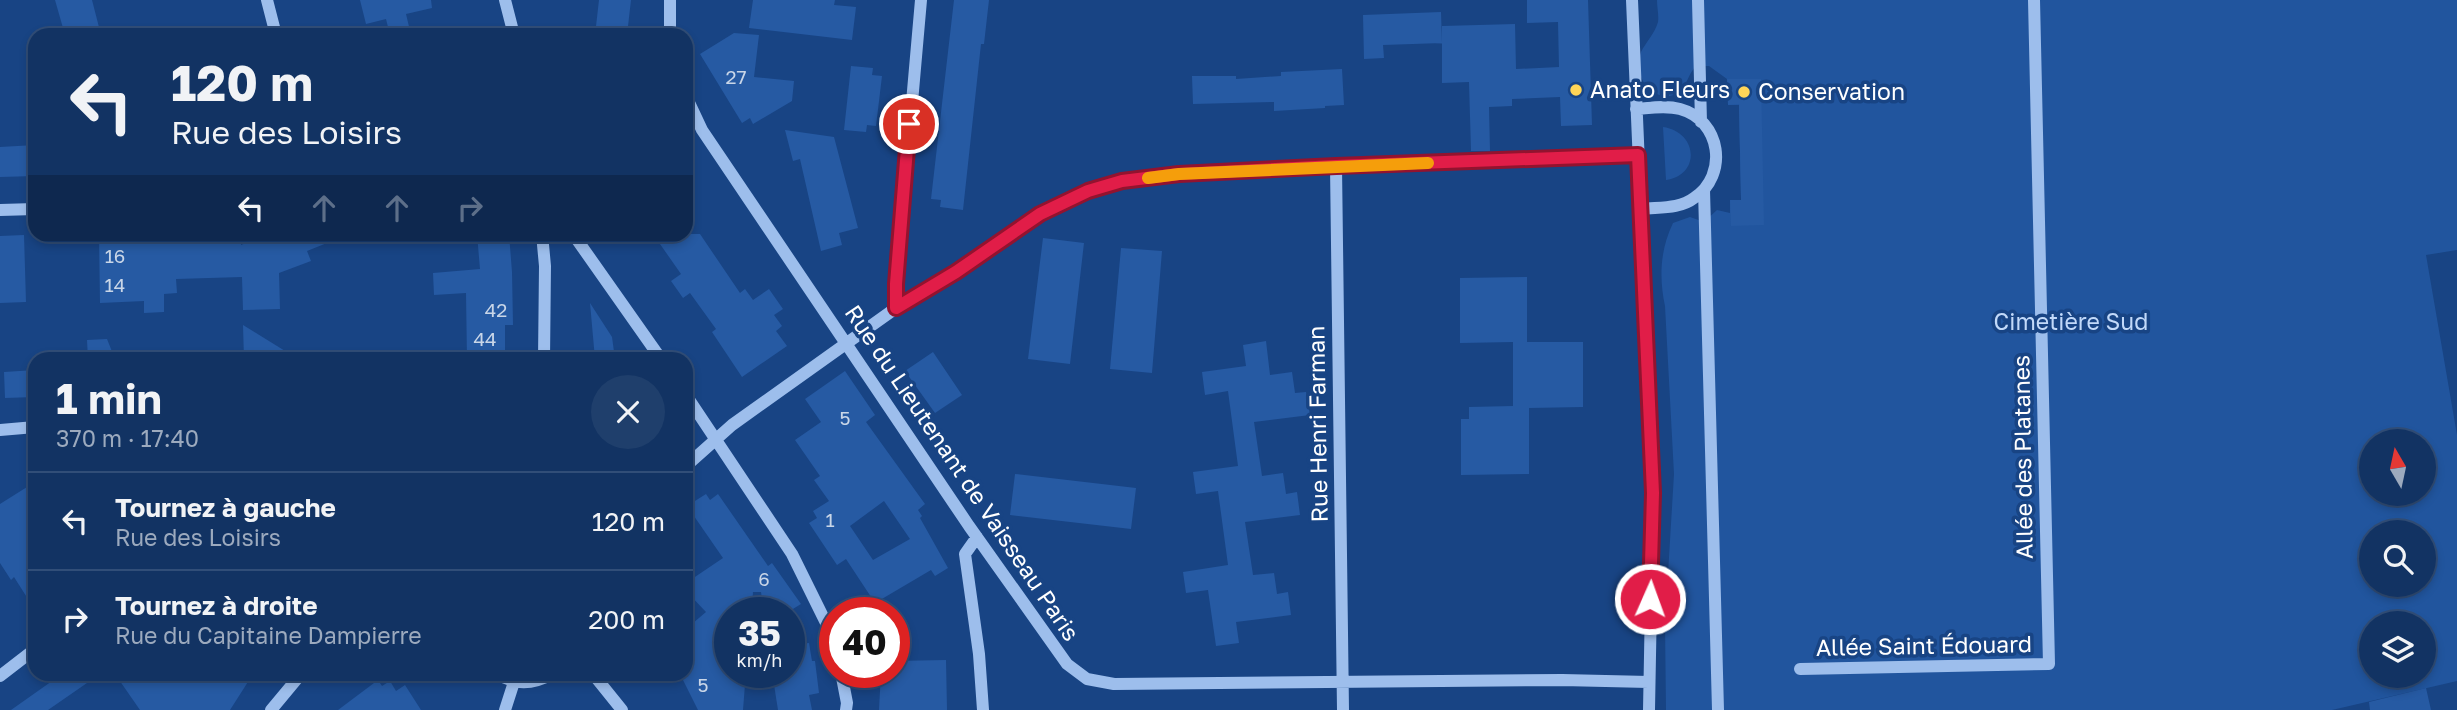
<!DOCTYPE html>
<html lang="fr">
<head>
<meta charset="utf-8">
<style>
	:root { --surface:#123363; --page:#1f3f6c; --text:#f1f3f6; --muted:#9caabe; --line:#314e78 }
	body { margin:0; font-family:"Golos Text",sans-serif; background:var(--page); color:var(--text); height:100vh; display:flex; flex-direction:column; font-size:26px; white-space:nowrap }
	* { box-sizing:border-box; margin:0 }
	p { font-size:23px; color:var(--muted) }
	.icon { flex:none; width:38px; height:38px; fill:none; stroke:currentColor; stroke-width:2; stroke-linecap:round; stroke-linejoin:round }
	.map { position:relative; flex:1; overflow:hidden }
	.side { position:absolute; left:28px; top:352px; width:665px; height:329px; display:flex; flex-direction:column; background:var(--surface); border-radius:21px; box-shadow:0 4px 10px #0003,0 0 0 2px var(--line) }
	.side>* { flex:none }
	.hud { position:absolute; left:28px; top:28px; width:665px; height:214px; border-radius:21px; box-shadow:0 4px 10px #0003,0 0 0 2px var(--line); background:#123363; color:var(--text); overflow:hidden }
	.needle { width:46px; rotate:351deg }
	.fabs { position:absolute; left:2359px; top:429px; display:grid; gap:14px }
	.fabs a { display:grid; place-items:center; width:77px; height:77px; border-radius:50%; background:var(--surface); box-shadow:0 4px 10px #0003,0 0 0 2px var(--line); font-size:35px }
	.speed { position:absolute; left:714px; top:597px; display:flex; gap:14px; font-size:35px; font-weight:700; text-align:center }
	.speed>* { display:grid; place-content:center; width:91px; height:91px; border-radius:50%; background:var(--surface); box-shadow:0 4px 10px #0003,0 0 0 2px var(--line); line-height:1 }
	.speed small { font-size:18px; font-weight:400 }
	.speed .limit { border:10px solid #d22; background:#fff; color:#111 }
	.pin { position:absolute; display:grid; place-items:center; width:60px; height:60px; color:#fff; margin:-30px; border:4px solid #fff; border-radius:50%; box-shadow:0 2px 7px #0007 }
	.me { position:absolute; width:77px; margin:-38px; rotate:2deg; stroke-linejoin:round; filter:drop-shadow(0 0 5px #0008) }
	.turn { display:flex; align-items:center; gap:24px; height:147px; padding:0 28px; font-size:32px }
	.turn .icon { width:91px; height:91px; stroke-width:2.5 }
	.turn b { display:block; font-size:49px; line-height:60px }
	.lanes { display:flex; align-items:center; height:66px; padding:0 28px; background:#0003; justify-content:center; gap:35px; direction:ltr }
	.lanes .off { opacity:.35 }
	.round { display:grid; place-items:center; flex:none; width:74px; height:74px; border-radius:37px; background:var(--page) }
	.overview { display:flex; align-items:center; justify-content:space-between; height:119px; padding:0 28px }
	h1 { font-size:42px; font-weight:700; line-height:52px }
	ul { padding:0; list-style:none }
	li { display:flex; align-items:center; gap:21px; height:98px; padding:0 28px; border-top:2px solid var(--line) }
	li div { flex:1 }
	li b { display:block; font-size:26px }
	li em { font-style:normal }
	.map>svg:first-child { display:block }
</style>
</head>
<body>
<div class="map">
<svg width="2457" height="710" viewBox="0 0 2457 710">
	<rect width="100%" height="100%" fill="#184484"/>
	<path fill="#21559e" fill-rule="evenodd" d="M1657,0H2457V250L2426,255L2457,435V681L2332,710H1666L1665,624L1674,474L1665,306C1659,277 1660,250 1673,223L1690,217L1704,222L1717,210L1730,213V200H1741L1739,105H1728L1727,79L1709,66H1696C1688,74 1687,86 1678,93C1671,97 1664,97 1657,94C1641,87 1635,67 1641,52C1646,42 1655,33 1658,22C1659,16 1657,7 1657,0ZM2371,441H2424V494H2371ZM2371,532H2424V584H2371ZM2371,623H2424V676H2371Z
		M1663,127C1698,132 1701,175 1666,180Z"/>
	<path fill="#265aa3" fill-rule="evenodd" d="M55,0H92L101,35H65Z
		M360,0H431L432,8L406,14L411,35H390L386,19L366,24Z
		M599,0H631L627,35H595Z
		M753,0H835L834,5L856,7L852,40L749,28Z
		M954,0H989L984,44H981L963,210L940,207L941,200L931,199Z
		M1527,0H1588L1592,125L1561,126L1560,97L1512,99V106L1489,107L1490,151H1471L1469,82L1442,83V26L1515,24L1516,69L1559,67L1558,22L1527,23Z
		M1441,12L1442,43L1383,45L1384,58L1364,59L1363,15Z
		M734,33L759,35L754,77L794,81L792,101L753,124L750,118L742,123L700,54Z
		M851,66L873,68L872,75L882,76L876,126L867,125L866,132L844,130Z
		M1342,69L1344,105L1325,106V108L1274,111V102L1193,104L1192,76H1236V79L1281,76V72Z
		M1727,79H1761L1764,225L1731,226L1730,200H1741L1739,104L1728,105Z
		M785,130L834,137L858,228L839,233L842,245L821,251L800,159L793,161Z
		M35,145V176L0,177V147Z
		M124,234V243L130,244L171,242L170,234H241V245L267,234L347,235L307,251L311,261L279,273L280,309L243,310L242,277L176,279L177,293L164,294V312L144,313V301L100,303L99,235Z
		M477,234H509L512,272L513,325H505V359H467L466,293L434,295L433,273L480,269Z
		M653,234H700L740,293L745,289L753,300L769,289L783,309L774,315L782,326L776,331L787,346L742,377L712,332L716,329L690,293L683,298L671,281L681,274Z
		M24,235L26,302L0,303V236Z
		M1043,238L1084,243L1070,364L1028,359Z
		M1121,248L1162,251L1152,373L1110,369Z
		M1527,277V342H1583V407L1529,408V474L1461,475V419H1469V407L1513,406V342L1460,343V278Z
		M590,303L612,337L615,359H595Z
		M243,325L298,359H244Z
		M107,339L115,359H88L87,340Z
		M1266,341L1270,375L1292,372L1295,393L1306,392L1310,415L1254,422L1262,476L1283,473L1286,494L1297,492L1300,515L1245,522L1253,575L1274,573L1277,594L1288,592L1291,615L1236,622L1239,643L1216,646L1208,590L1186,593L1183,572L1228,565L1218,491L1196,494L1193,472L1238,466L1228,391L1205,395L1202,372L1246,366L1243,345Z
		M933,352L962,395L935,413L905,371Z
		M35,370V397L5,398L4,372Z
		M845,371L875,415L866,422L925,504L918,510L922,516L920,518L948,568L935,576L931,570L875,603L846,559L837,565L809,523L817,518L813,511L829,501L814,480L820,476L795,440L821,422L805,399ZM884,501L910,539L873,560L850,526Z
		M1015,474L1136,488L1131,529L1010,515Z
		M35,482V610L14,577L11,580L0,563V504Z
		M706,494L710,500L718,494L768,566L772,563L801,604L788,612H764L761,592H753L752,607L744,612H730V672H746L743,710H698L680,674H686V629L706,612L686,591V583L723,558L687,506Z
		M809,643L812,661H815L819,693L809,695L812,710H778L772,672H789V645Z
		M946,660L947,710H879L881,672H894V661Z
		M62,674H100L48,710H11Z
		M115,674H253L230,710H140Z
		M378,680L382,686L390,681L396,691L405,685L421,710H338Z
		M2426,688L2431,710H2370L2369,702Z"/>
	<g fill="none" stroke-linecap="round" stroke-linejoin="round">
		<path stroke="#9dbeec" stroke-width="12" d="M267,0L276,35
			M505,0L514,35
			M1632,0L1653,493L1649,710
			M1698,0L1701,122
			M670,35V0
			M686,96L702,130L969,526L1067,664L1087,679L1114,684L1562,680L1649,682
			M1636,109C1650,108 1666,105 1680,109C1721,120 1729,175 1694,198C1680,209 1659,207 1642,209
			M1336,166L1343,710
			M1704,190L1718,710
			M0,210L35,209
			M542,234L545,266L544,359
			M573,234L661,359
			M896,308V284L921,0
			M686,395L792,554L835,641
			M0,430L35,427
			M686,466L732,425L896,308L956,272L1040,214L1088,191L1122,181L1179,174L1336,166L1638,155
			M977,537L965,554L979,654L983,710
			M1800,669L2049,664L2034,0
			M841,672L847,703L846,710
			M498,674C516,686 534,684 552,674
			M593,674L622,710
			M0,676L35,649
			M271,710L301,674
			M505,710L514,682"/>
	</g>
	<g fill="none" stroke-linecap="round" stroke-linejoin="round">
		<defs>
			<path id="route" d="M909,124L896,284V308L956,272L1040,214L1088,191L1122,181L1179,174L1336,166L1638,155L1653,493L1650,599"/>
		</defs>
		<use href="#route" stroke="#92132f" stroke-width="18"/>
		<use href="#route" stroke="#e11d48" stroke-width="12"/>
		<path stroke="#f59e0b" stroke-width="12" d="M1148,178L1179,174L1428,163"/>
	</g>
	<g fill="#ffd558" stroke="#184484" stroke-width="2.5">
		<circle cx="1576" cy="90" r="7"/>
		<circle cx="1744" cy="92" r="7"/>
	</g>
	<g text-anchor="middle" stroke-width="7" stroke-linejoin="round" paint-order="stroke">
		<g font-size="19" fill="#c9d6e8">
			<text x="736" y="84">27</text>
			<text x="115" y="263">16</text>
			<text x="115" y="292">14</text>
			<text x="496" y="317">42</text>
			<text x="485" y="346">44</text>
			<text x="845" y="425">5</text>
			<text x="830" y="527">1</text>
			<text x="764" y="586">6</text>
			<text x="703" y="692">5</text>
		</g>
		<g font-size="23" fill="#fff" stroke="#184484" text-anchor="start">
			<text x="1590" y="98">Anato Fleurs</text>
			<text x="1758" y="100">Conservation</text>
		</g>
		<g font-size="23" fill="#c2d9f9" stroke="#184484">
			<text x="2071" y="330">Cimetière Sud</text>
		</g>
		<g font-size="23" fill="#fff" stroke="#184484">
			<text transform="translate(1318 424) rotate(-91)" y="8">Rue Henri Farman</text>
			<text transform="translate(2023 457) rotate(-91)" y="8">Allée des Platanes</text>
			<text transform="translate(962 473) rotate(56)" y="8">Rue du Lieutenant de Vaisseau Paris</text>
			<text transform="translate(1924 646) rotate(-1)" y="8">Allée Saint Édouard</text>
		</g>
	</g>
</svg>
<div class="fabs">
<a><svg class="needle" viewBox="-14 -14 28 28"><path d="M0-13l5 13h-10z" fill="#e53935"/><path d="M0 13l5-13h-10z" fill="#9caabe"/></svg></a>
<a><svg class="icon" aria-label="search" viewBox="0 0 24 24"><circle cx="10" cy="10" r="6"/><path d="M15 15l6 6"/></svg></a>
<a><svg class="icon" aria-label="layers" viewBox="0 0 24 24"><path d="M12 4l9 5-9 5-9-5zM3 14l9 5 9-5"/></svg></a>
</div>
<div class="speed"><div>35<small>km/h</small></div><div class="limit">40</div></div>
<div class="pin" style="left:909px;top:124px;background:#d93025"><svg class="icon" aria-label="arrive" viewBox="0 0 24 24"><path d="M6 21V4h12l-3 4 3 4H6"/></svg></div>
<svg class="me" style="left:1650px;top:599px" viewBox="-20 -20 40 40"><circle r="17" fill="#e11d48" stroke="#fff" stroke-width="3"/><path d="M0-11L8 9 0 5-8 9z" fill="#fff"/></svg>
<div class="hud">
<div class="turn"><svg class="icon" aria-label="left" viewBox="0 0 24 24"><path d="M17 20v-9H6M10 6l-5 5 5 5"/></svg><div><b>120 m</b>Rue des Loisirs</div></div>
<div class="lanes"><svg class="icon" aria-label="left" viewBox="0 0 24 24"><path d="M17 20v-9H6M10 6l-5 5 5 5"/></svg><svg class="icon off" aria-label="ahead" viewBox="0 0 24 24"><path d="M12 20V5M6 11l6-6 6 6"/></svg><svg class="icon off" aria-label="ahead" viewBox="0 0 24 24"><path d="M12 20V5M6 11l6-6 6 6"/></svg><svg class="icon off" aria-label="right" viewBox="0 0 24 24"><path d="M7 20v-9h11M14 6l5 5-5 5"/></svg></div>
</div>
<section class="side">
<div class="overview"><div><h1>1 min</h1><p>370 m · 17:40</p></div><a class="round"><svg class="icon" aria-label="close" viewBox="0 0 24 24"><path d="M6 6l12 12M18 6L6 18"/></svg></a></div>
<ul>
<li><svg class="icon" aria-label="left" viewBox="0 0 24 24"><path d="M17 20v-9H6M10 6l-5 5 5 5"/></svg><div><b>Tournez à gauche</b><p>Rue des Loisirs</p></div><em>120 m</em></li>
<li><svg class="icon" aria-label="right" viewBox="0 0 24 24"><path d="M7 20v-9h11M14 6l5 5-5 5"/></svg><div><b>Tournez à droite</b><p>Rue du Capitaine Dampierre</p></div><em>200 m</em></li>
</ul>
</section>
</div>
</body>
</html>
